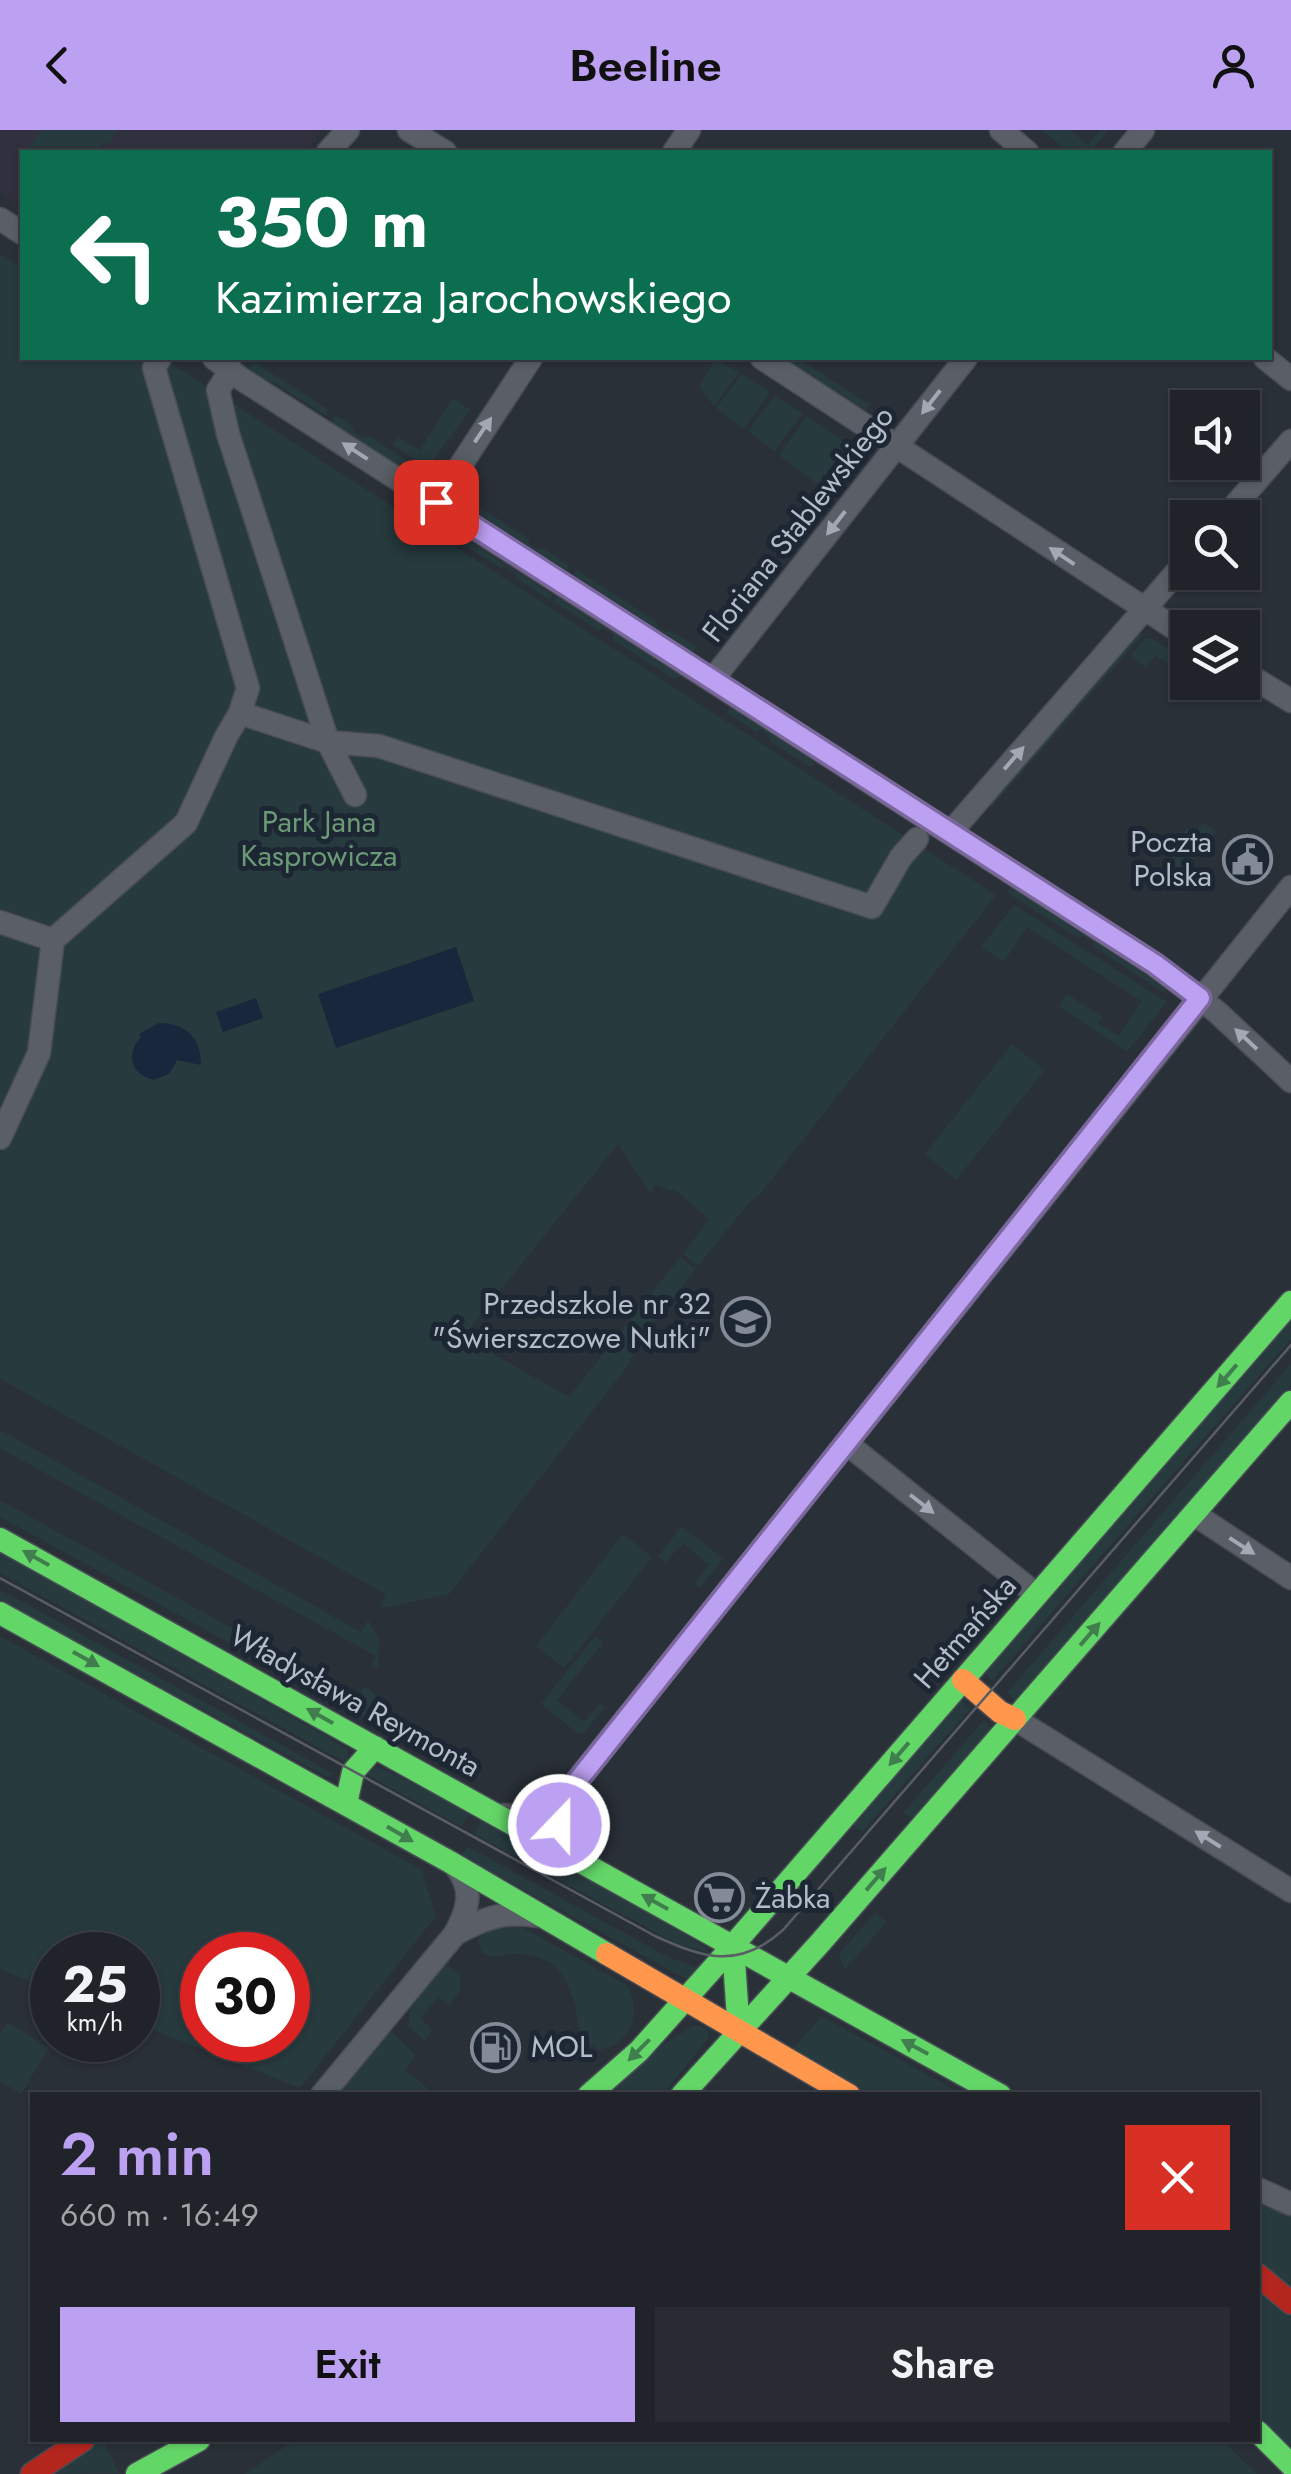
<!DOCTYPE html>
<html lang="en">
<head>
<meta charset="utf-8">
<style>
	:root { --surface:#20242a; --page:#282c32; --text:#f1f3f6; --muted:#a2a4a8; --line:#3d4147; --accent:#bca0f2 }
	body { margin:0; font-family:Jost,sans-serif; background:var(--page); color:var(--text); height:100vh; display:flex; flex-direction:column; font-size:38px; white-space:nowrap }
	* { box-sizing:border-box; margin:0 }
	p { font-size:32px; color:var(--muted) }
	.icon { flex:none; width:55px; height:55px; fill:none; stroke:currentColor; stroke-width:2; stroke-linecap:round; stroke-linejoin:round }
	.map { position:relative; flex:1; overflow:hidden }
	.side { position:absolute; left:30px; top:1962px; width:1230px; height:350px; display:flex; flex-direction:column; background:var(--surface); border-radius:0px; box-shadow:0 2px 8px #0004,0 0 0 2px var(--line) }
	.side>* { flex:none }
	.hud { position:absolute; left:20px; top:20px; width:1252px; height:210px; border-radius:0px; box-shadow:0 2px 8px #0004,0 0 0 2px var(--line); background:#0b6e4f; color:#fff; overflow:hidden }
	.fabs { position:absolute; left:1170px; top:260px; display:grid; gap:20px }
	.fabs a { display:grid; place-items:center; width:90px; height:90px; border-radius:0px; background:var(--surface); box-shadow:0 2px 8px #0004,0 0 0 2px var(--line); font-size:50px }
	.speed { position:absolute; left:30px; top:1802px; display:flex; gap:20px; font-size:50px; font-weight:700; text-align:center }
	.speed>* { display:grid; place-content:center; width:130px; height:130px; border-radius:50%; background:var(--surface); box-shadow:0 2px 8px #0004,0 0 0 2px var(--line); line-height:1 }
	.speed small { font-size:25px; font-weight:400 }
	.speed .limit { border:15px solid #d22; background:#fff; color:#111 }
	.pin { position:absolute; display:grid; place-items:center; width:85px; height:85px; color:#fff; margin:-42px; border-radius:20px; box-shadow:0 5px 15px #0006 }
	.me { position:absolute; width:110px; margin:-55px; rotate:22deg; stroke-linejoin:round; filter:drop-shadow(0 0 8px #0008) }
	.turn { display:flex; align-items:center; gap:35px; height:210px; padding:0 30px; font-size:45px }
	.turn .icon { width:130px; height:130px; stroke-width:2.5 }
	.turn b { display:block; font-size:70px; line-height:85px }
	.round { display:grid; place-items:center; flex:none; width:105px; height:105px; border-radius:0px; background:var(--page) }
	.overview { display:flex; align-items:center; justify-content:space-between; height:170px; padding:0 30px }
	h1 { font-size:60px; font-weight:600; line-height:75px; color:var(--accent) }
	.primary-button { display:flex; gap:20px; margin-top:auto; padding:20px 30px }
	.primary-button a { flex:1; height:115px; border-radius:0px; background:var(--accent); color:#111; font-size:40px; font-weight:600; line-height:115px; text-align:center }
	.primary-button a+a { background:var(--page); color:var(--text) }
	header { display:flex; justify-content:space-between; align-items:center; height:130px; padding:0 30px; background:var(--accent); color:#111; font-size:45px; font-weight:600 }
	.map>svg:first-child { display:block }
</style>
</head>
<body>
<header><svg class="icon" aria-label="back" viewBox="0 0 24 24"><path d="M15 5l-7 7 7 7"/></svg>Beeline<svg class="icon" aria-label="person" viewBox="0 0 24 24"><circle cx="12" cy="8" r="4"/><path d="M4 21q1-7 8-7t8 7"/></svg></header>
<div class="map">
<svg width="1291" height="2344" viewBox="0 0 1291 2344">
	<rect width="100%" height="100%" fill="#2a3038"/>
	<path fill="#31303e" d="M0,0H321L307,22H22V77L0,62Z"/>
	<path fill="#273a3e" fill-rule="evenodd" d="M41,0H118L109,15L104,12L96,22H27Z
		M1042,0H1070L1088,15L1100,0H1108L1090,22H1068Z
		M0,124L22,138V228H162L996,765L761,1063L749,1073L698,1136L683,1124L709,1089L678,1062L655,1055L651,1064L618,1014L463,1207L569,1267L680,1127L696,1139L635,1216L630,1233L449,1464L383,1478L380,1476L386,1464L0,1249V1025L44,928L0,995Z
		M790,228H797L869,274L866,281L787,230Z
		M715,230L740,242L714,276L699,256Z
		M254,232L329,280L326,286L276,254L247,243Z
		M742,244L770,262L744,299L716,278Z
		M775,266L803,284L774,321L748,301Z
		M453,268L470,280L428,337L393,315L398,307L420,320Z
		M336,285L353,296L354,302L363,308L369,306L414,335L409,347L401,341L399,336L331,292Z
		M807,286L858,322L826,361L779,325Z
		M478,376L529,409V414L538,420L543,418L570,436L567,441L484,388L475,389L468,385L473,377Z
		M460,398L467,402L469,411L553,465L550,470L516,448L515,443L506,437L501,438L456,410L455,406Z
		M576,439L657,492V496L667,502L671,501L696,516L692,528L682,521L681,514L573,445Z
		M556,466L665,536L673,534L684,541L679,548L674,549L613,510V505L604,499L598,500L553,471Z
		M1140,502L1143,505L991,678L987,675Z
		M1145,509H1153L1179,526L1173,537L1156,526L1146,538L1131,525Z
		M733,572L740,576L742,585L815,632L812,638L770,611L769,605L761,600L756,602L727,583Z
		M1203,692L1216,702L1183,742L1176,743L1162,732L1187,698L1195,703Z
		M1012,757L1073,798L1149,841L1168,859L1163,862L1094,817L1093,812L1084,806L1078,808L1006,762Z
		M1014,775L1167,872L1127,922L1059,876L1066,865L1070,866L1102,887L1098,893L1119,906L1141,871L1027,797L1004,832L981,817Z
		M1012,914L1045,940L956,1050L925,1024Z
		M1291,1190V1209L992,1551L983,1542Z
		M1291,1234V1255L1017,1572L1007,1563Z
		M0,1300L361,1502L368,1490L379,1508L378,1537L370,1539L376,1526L0,1318Z
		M0,1370L360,1569L363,1556C379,1563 380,1574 380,1591L354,1581L0,1387Z
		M682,1396L723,1429L700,1458L694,1454L709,1435L683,1413L665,1433L658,1426Z
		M623,1404L652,1427L564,1538L536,1516Z
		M0,1421L348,1619L347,1633L0,1443Z
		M0,1460L23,1472L334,1644L327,1647L0,1470Z
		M0,1506L422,1740L436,1786L300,1958L138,1894V1825H52V1860L0,1839ZM288,1825V1910H202V1825Z
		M595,1506L602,1512L601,1515L557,1570L584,1592L600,1573L605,1577L584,1603H577L541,1574Z
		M960,1570L970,1579L862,1702L852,1694Z
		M984,1590L993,1599L912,1688L903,1683Z
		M376,1636L470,1681L462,1697L366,1644Z
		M483,1687L705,1817L708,1823L675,1813L474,1704Z
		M467,1716L668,1827L699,1838L686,1849L462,1726Z
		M875,1783L886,1792L845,1840L839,1824Z
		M514,1793L627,1855C643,1881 631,1914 599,1920L580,1908C576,1866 567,1822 513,1824C500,1825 493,1829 482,1823L478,1811L483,1800Z
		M447,1834L460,1846V1860L450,1876L438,1867L421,1889L432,1899L425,1911L408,1896L410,1879L441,1837Z
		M821,1887L838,1895L964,1965H870L792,1920Z
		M7,1892L49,1918L21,1964L0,1951V1904Z
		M693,1896H701L708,1901L709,1908L662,1965H605L662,1915Z
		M392,1902L415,1925L405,1940L436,1965H331L388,1903Z
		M1258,2071L1291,2087V2159L1258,2130Z
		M1258,2159L1291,2188V2320L1258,2287Z
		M103,2310L119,2343L53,2344Z
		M295,2310H1222L1257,2344H245Z"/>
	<path fill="#19273c" d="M456,817L474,871L336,918L318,864Z
		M256,868L263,888L223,902L216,882Z
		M159,893C186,893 201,908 201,935L177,930L170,943L154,950C131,945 125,924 141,907L139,904Z"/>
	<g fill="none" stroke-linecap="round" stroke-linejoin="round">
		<defs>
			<path id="street" d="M409,0L445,22
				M1001,0L1027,22
				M328,22L348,0
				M674,22L689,0
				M1125,22L1143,0
				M0,89L22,103
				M214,228L240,248L1155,835L1217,882L1291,951
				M762,228L1188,507
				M1265,228L1291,249
				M231,240L218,260L228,304L328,612L355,665
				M436,373L531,228
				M1224,388L1291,311
				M1242,541L1291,571
				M713,549L966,228
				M240,583L328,612L379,616L872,777L901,727L917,709
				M950,703L1188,429
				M0,792L53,810
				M0,1008L39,923L53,810L186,693L226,607L240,583L248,558L154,238L160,228
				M846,1313L1037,1465
				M1194,1384L1291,1448
				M1015,1589L1291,1761
				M503,1685C535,1688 542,1682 567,1663L1291,757
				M455,1804C482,1789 506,1780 537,1786
				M322,1965L455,1804C468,1780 474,1761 457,1738
				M1258,2059L1291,2074"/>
			<path id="fast" d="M0,1409L1000,1965
				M0,1483L450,1732L607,1824
				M346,1674L353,1642L375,1617
				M733,1816L739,1903
				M589,1965L639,1921L715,1836L1291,1172
				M682,1965L820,1813L1291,1272
				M1258,2302L1291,2335
				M137,2344L199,2310"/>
			<path id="slow" d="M963,1550L1000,1582L1015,1589
				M607,1824L849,1965"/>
			<path id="jam" d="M1258,2145L1291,2173
				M32,2344L83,2310"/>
		</defs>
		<use href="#street" stroke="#484c55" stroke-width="25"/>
		<use href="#fast" stroke="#484c55" stroke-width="25"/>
		<use href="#slow" stroke="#484c55" stroke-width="25"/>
		<use href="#jam" stroke="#484c55" stroke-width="25"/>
		<use href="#street" stroke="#5a5e66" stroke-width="22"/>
		<use href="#fast" stroke="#63d668" stroke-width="22"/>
		<use href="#slow" stroke="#ff974d" stroke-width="22"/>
		<use href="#jam" stroke="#b3261e" stroke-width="22"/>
		<path stroke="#595d64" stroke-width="2.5" d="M0,1448L655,1806C703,1828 739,1840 783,1800L1291,1215"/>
	</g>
	<defs><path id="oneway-solid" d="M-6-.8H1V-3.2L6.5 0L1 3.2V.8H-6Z" transform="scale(2.5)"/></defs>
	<g fill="#a2a9b5">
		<use href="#oneway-solid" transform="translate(931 272) rotate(128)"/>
		<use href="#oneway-solid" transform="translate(483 300) rotate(-56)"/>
		<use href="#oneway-solid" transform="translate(355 321) rotate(-147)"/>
		<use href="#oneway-solid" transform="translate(836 393) rotate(128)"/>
		<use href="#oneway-solid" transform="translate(1062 426) rotate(-146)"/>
		<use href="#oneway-solid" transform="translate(1014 628) rotate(-49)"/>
		<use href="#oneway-solid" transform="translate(1246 909) rotate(-137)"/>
		<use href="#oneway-solid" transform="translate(922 1374) rotate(38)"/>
		<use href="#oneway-solid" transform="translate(1242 1416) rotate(33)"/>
		<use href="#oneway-solid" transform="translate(1208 1709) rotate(-148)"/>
	</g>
	<g fill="#407e4e">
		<use href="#oneway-solid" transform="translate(1227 1246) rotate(131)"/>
		<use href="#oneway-solid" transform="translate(36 1428) rotate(-151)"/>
		<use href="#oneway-solid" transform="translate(1090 1504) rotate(-49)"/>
		<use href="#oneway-solid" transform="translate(86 1529) rotate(29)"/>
		<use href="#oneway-solid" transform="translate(320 1586) rotate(-151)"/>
		<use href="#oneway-solid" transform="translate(899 1624) rotate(131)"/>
		<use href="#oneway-solid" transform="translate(400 1704) rotate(30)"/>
		<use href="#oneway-solid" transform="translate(876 1749) rotate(-49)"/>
		<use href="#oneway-solid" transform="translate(655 1772) rotate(-151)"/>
		<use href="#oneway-solid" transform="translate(915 1917) rotate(-152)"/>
		<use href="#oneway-solid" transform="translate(639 1920) rotate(135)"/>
	</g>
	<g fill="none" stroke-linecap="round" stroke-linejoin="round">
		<defs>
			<path id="route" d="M436,372L1155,834L1200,868L567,1664L559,1695"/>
		</defs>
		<use href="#route" stroke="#7a689d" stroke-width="25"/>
		<use href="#route" stroke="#bca0f2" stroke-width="18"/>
	</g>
	<defs>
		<symbol id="civic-ring" viewBox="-11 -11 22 22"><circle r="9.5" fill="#1d2633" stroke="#848b96" stroke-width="1.5"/><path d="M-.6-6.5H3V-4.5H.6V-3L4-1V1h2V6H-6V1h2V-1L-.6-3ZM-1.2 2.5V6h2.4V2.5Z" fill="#848b96"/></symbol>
		<symbol id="school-ring" viewBox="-11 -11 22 22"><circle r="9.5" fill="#1d2633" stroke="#848b96" stroke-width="1.5"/><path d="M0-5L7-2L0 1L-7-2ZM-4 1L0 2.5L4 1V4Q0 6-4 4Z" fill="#848b96"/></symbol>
		<symbol id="supermarket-ring" viewBox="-11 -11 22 22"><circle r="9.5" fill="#1d2633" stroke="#848b96" stroke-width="1.5"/><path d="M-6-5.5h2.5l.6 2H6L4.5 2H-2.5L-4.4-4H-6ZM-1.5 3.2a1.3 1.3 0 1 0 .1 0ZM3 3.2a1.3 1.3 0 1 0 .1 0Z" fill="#848b96"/></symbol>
		<symbol id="fuel-ring" viewBox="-11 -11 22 22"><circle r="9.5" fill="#1d2633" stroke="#848b96" stroke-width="1.5"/><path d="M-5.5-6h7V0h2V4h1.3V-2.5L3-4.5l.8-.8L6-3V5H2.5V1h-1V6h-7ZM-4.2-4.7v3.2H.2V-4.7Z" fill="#848b96"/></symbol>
	</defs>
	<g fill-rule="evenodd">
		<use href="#civic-ring" x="1220" y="702" width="55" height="55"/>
		<use href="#school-ring" x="718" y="1164" width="55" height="55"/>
		<use href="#supermarket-ring" x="692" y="1740" width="55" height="55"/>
		<use href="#fuel-ring" x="468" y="1890" width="55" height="55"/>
	</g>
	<g text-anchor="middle" stroke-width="10" stroke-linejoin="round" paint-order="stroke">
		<g font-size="30" fill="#b4bcc9" stroke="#1d2633">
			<text transform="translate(798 394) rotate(-52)" y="10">Floriana Stablewskiego</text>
			<text transform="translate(965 1502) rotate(-49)" y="10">Hetmańska</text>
			<text transform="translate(355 1571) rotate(29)" y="10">Władysława Reymonta</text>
		</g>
		<g font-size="30" fill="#6b9a76" stroke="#1d2633">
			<text x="319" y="702">Park Jana<tspan x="319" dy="34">Kasprowicza</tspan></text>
		</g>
		<g font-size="30" fill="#b4bcc9" stroke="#1d2633" text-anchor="end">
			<text x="1212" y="722">Poczta<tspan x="1212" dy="34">Polska</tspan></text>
			<text x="711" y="1184">Przedszkole nr 32<tspan x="711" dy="34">"Świerszczowe Nutki"</tspan></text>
			<text x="755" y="1778" text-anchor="start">Żabka</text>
			<text x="531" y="1927" text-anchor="start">MOL</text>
		</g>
	</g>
</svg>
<div class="fabs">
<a><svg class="icon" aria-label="sound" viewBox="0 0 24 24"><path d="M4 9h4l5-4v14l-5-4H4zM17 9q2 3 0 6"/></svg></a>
<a><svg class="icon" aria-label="search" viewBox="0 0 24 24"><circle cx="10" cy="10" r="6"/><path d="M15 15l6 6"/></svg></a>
<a><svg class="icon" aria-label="layers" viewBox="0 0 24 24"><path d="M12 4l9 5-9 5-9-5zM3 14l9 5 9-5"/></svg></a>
</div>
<div class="speed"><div>25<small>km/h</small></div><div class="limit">30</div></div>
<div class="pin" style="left:436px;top:372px;background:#d93025"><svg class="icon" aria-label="arrive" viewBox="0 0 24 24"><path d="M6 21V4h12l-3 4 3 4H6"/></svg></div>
<svg class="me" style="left:559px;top:1695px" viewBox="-20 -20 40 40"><circle r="17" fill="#bca0f2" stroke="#fff" stroke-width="3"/><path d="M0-11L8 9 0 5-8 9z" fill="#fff"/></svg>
<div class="hud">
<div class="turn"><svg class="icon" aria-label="left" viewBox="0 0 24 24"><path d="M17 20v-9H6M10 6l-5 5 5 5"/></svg><div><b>350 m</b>Kazimierza Jarochowskiego</div></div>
</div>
<section class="side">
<div class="overview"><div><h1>2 min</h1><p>660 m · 16:49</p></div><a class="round" style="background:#d93025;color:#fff"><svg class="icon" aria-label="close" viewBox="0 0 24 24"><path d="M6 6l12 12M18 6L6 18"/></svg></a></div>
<div class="primary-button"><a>Exit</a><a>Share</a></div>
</section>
</div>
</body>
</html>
